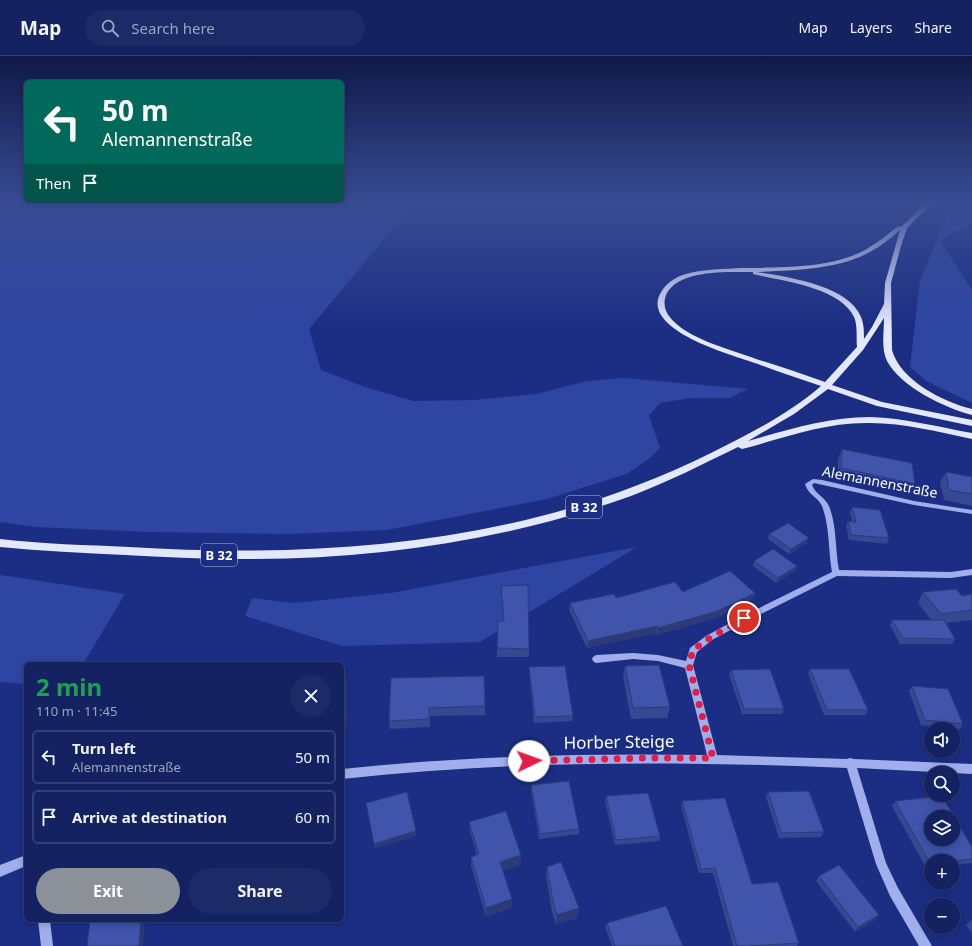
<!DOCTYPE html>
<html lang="en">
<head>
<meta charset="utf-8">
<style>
	:root { --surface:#142262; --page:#1d2a68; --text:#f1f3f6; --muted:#9da4be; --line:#333f77; --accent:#8c9099 }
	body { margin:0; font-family:"Noto Sans",sans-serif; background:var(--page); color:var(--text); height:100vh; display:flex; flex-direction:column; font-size:15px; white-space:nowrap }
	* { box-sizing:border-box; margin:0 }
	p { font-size:13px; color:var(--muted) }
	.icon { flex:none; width:22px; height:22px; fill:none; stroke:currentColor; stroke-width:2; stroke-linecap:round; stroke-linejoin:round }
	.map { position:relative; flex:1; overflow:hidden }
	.details { position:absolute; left:24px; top:606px; width:320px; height:260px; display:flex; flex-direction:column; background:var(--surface); border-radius:6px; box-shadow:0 2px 10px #0003,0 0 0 1px var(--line) }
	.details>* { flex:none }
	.guide { position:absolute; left:24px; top:24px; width:320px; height:122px; border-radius:6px; box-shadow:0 2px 10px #0003,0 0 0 1px var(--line); background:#00695c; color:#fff; overflow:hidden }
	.buttons { position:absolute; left:924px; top:666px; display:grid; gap:8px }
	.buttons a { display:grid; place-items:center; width:36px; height:36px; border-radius:50%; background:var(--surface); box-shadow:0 2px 10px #0003,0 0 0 1px var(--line); font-size:20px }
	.pin { position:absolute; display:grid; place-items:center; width:34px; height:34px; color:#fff; margin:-17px; border:2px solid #fff; border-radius:50%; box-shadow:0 1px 4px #0007 }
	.me { position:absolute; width:44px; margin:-22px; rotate:87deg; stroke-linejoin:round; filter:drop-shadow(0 0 3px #0008) }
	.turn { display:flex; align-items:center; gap:14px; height:84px; padding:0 12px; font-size:18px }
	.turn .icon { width:52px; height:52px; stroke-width:2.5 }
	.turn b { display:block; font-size:28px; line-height:34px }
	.then { display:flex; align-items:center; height:38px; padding:0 12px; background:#0003; gap:8px; font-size:15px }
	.round { display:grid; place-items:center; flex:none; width:42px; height:42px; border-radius:21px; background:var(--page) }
	.head { display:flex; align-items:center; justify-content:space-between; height:68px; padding:0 12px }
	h1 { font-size:24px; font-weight:700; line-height:30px; color:#1e9e55 }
	.cta { display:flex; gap:8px; margin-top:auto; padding:8px 12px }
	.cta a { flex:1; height:46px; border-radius:24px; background:var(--accent); color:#fff; font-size:16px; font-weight:700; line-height:46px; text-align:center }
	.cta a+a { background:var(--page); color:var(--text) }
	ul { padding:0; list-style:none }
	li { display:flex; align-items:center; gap:12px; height:54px; margin:0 8px 6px; padding:0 4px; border:2px solid var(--line); border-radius:6px }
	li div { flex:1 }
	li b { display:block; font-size:15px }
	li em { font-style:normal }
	header { display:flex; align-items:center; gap:24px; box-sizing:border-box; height:56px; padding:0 20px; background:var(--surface); border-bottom:1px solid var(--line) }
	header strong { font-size:19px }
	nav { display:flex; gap:22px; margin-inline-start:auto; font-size:14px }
	.search { width:280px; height:36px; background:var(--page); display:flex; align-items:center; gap:10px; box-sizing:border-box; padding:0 14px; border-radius:22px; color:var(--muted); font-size:15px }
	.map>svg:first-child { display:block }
</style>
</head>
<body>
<header>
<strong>Map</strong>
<div class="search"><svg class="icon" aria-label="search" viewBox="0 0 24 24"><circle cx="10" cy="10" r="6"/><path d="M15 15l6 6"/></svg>Search here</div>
<nav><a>Map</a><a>Layers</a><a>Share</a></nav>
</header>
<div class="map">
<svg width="972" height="890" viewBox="0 0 972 890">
	<rect width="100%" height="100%" fill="#1b2e83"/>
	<path fill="#2e45a2" d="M0,147H414L309,273L321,314L362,330L413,345L474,344L536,338L587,325L624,322L748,333L729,342H691L660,347L649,360L660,392L649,403L626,418L547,443L387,474L286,478L149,476L36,471L0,466Z
		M953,147H972V166L940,185L972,234V347L926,325L910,311L920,224Z
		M637,491L480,586L342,590L245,560L252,542L294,547L391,537Z
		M0,519H1L125,538L83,608H26V628L0,626Z"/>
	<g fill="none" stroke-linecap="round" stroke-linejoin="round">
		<path fill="#a0afeb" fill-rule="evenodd" d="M813,423L822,424L914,445L972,454V458L914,449L814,427L812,429C815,438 825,441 829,450C837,470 835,493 839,514L951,516L972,513V519L951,522L837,520L747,565L712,584L697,596L693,609L717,699L847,703L850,702L854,703L972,708V718L857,712L886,807L898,832L932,890H919L890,840L876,808L847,712C678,705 510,704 342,723V713C463,700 585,697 707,699L685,612L658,605L633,603L596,607L593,605L592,603L593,601L596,599L633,597L658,599L686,605L690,592L706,580L741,561L832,516C828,494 830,471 822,450C818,441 808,439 805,428Z
			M26,799V810L0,821V809Z
			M38,864H50L53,890H41Z"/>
		<path fill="#e4e8ff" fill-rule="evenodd" d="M926,147H932L907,172L901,190L891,227L892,294C900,324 943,346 972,353V359C945,352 901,331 887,305C881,293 884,276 884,262L863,294L832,329L882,346L972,364V370L877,350L828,333L794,358L748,385C787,374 828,361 870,361C905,362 938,371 972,377V383C938,376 905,367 870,367C825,366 784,382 742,393L738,391C703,408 668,426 631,440C505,485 372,504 239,503C201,503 163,501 125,499C83,497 42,495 0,491V483C43,488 86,489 129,491C330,503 528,488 711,397C749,378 789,358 821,330C800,323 779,316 758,308C735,300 645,276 659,240C664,229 674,221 686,218C704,213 724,213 743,212C783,211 829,213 865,194C877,187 887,179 897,171L902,170ZM900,174L885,227L884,248L872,271L864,283C864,276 864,268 861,261C848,229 787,221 757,216C794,214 837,214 870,196C881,190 891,182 900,174ZM753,216V218C781,225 840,231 854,261C858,270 856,282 857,291L825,326C802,318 779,310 756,303C730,293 686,283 669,260C664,253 663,245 667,237C680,213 730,216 753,216Z"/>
	</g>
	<path fill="#364892" d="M842,393L915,428L910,438L838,423V403Z
		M946,416L972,421V450L944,444L940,426Z
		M852,451L889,482L887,488L849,484L846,470L848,465H852L850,456Z
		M769,478L807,487L789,498L768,483Z
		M754,505L795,515L776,527L753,510Z
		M501,530L529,593V601H497L498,565H503L501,539Z
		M683,536L755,537L753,543L716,562L657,579L656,577L587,592L569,554L570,547L616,542Z
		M923,536L962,540L972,538V564L946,567L955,583L952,588H900L890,569L892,564H931L918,547Z
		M625,610L670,651L667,662L631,663L623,620Z
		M529,611L573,660L572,665L534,667L529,616Z
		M810,613L868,654L865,659H824L808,618Z
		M342,614L347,625L346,674H342Z
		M731,614L784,653L782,658H742L729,619Z
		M391,622L485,650V659L430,660V671L390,673L389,665Z
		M912,630L963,668L960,673L921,669L909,635Z
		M531,729L579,773V778L539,783L531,734Z
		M768,736L824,776L821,781L779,782L766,741Z
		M606,740L660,780L659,785L615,789L605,746Z
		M682,745L752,828L799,887L797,890H733L713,817H699L681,750Z
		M895,745L972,791V807L953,809V805H931V812H926L892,750Z
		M469,766L521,799L520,809L502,815L512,843L511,852L486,861L471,810V801L477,799L470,776Z
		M547,811L579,852L577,862L556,868L552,856L546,820Z
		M819,820L879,859L875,864L855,876L816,825Z
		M971,864H972V877L966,869Z
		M607,867L683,890H612L605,871Z"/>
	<path fill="#2c3b77" d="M809,482L807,487L789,498L791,493Z
		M797,510L795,515L776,527L778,522Z
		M755,537L753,543L716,562L657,579L658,572Z
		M657,570L656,577L587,592L588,585Z
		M345,614L347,625L346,674L344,663Z
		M416,775L417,780L374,793V788Z
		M521,799L520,809L499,816L500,806Z
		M512,843L511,852L486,861V852Z
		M579,852L577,862L556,868L557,859Z
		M879,859L875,864L855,876L858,871Z
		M141,864H145L143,890H139Z"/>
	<path fill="#3f54aa" stroke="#2c3b77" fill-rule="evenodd" d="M842,393L871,399L912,407L915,428L841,412Z
		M946,416L972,421V438L949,434Z
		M852,451L880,454L889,482L851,479L848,465L856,466Z
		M788,467L809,482L791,493L769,478Z
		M773,493L797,510L778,522L754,505Z
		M730,515L755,537L718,555L658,572L657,570L588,585L570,547L614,538L616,542L675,526L683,536Z
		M528,529L529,593L497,592L498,565H504L501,530Z
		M956,533L962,540L972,538V554L941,558L923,536Z
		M892,564H944L955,583L903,582Z
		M659,609L670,651L633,652L625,610Z
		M565,610L573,660L535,661L529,611Z
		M770,613L784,653H744L731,614Z
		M810,613H849L868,654H827Z
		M342,614H345L344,663L342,664Z
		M484,620L485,650L429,652V663L389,665L391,622Z
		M912,630L948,633L963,668L925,664Z
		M569,725L579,773L540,778L531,729Z
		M809,735L824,776L781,777L768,736Z
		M407,736L416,775L374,788L366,747Z
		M648,737L660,780L616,784L606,740Z
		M942,740L972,791V803L953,805H931V807H930L895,745ZM931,761H953V783H931Z
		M725,742L752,828L778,826L799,887L748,890H737L715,812L701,813L682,745Z
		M506,755L521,799L500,806L512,843L486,852L471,801L479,798L469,766Z
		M561,806L579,852L557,859L553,846L547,811Z
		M839,809L879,859L858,871L819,820Z
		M666,850L683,890H615L607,867Z
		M90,864H141L139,890H87Z"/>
	<linearGradient id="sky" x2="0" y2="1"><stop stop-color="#0f1948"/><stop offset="0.54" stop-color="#394c93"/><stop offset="1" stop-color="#394c93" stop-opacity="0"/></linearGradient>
	<rect width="972" height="271" fill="url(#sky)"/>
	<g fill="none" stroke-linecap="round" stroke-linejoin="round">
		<path stroke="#e11d48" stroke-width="7" stroke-dasharray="0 12.6" d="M529,705L646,702H713L689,609L693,594L710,582L744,562"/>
	</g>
	<g text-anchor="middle" stroke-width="3.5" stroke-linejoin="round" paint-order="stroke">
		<g fill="#1b2e83" stroke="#bbc0da" stroke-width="1">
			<rect x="566" y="440" width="36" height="22" rx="3"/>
			<rect x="201" y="488" width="36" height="22" rx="3"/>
		</g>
		<g font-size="13" font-weight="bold" fill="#fff">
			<text x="584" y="456">B 32</text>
			<text x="219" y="504">B 32</text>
		</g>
		<g font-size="14" fill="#fff" stroke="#1b2e83">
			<text transform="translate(880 426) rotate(11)" y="5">Alemannenstraße</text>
		</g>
		<g font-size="17" fill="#fff" stroke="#1b2e83">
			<text transform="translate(619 686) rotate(-1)" y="6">Horber Steige</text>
		</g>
	</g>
</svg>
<div class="buttons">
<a><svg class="icon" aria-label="sound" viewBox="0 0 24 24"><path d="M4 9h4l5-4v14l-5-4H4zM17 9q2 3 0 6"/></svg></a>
<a><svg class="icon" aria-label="search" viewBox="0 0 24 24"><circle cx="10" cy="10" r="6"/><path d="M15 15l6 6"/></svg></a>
<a><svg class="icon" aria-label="layers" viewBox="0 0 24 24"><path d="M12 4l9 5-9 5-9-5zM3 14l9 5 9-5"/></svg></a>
<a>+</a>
<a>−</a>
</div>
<div class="pin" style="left:744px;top:562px;background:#d93025"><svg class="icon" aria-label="arrive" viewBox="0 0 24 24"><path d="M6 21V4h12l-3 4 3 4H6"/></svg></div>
<svg class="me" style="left:529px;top:705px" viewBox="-20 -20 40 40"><circle r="19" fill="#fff"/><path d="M0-13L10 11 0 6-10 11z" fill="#e11d48"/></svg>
<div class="guide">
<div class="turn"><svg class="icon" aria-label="left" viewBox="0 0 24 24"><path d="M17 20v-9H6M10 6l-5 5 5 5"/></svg><div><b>50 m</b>Alemannenstraße</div></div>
<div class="then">Then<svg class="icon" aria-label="arrive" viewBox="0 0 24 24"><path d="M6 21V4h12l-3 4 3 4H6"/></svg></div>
</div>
<section class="details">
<div class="head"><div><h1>2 min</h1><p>110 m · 11:45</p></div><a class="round"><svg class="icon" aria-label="close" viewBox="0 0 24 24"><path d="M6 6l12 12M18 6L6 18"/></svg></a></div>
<ul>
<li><svg class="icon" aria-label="left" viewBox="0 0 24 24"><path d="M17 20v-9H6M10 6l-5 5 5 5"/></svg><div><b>Turn left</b><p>Alemannenstraße</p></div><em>50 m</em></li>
<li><svg class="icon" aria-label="arrive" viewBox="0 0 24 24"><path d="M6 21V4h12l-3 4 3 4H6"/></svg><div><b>Arrive at destination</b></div><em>60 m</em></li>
</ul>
<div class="cta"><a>Exit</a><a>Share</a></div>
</section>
</div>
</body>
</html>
